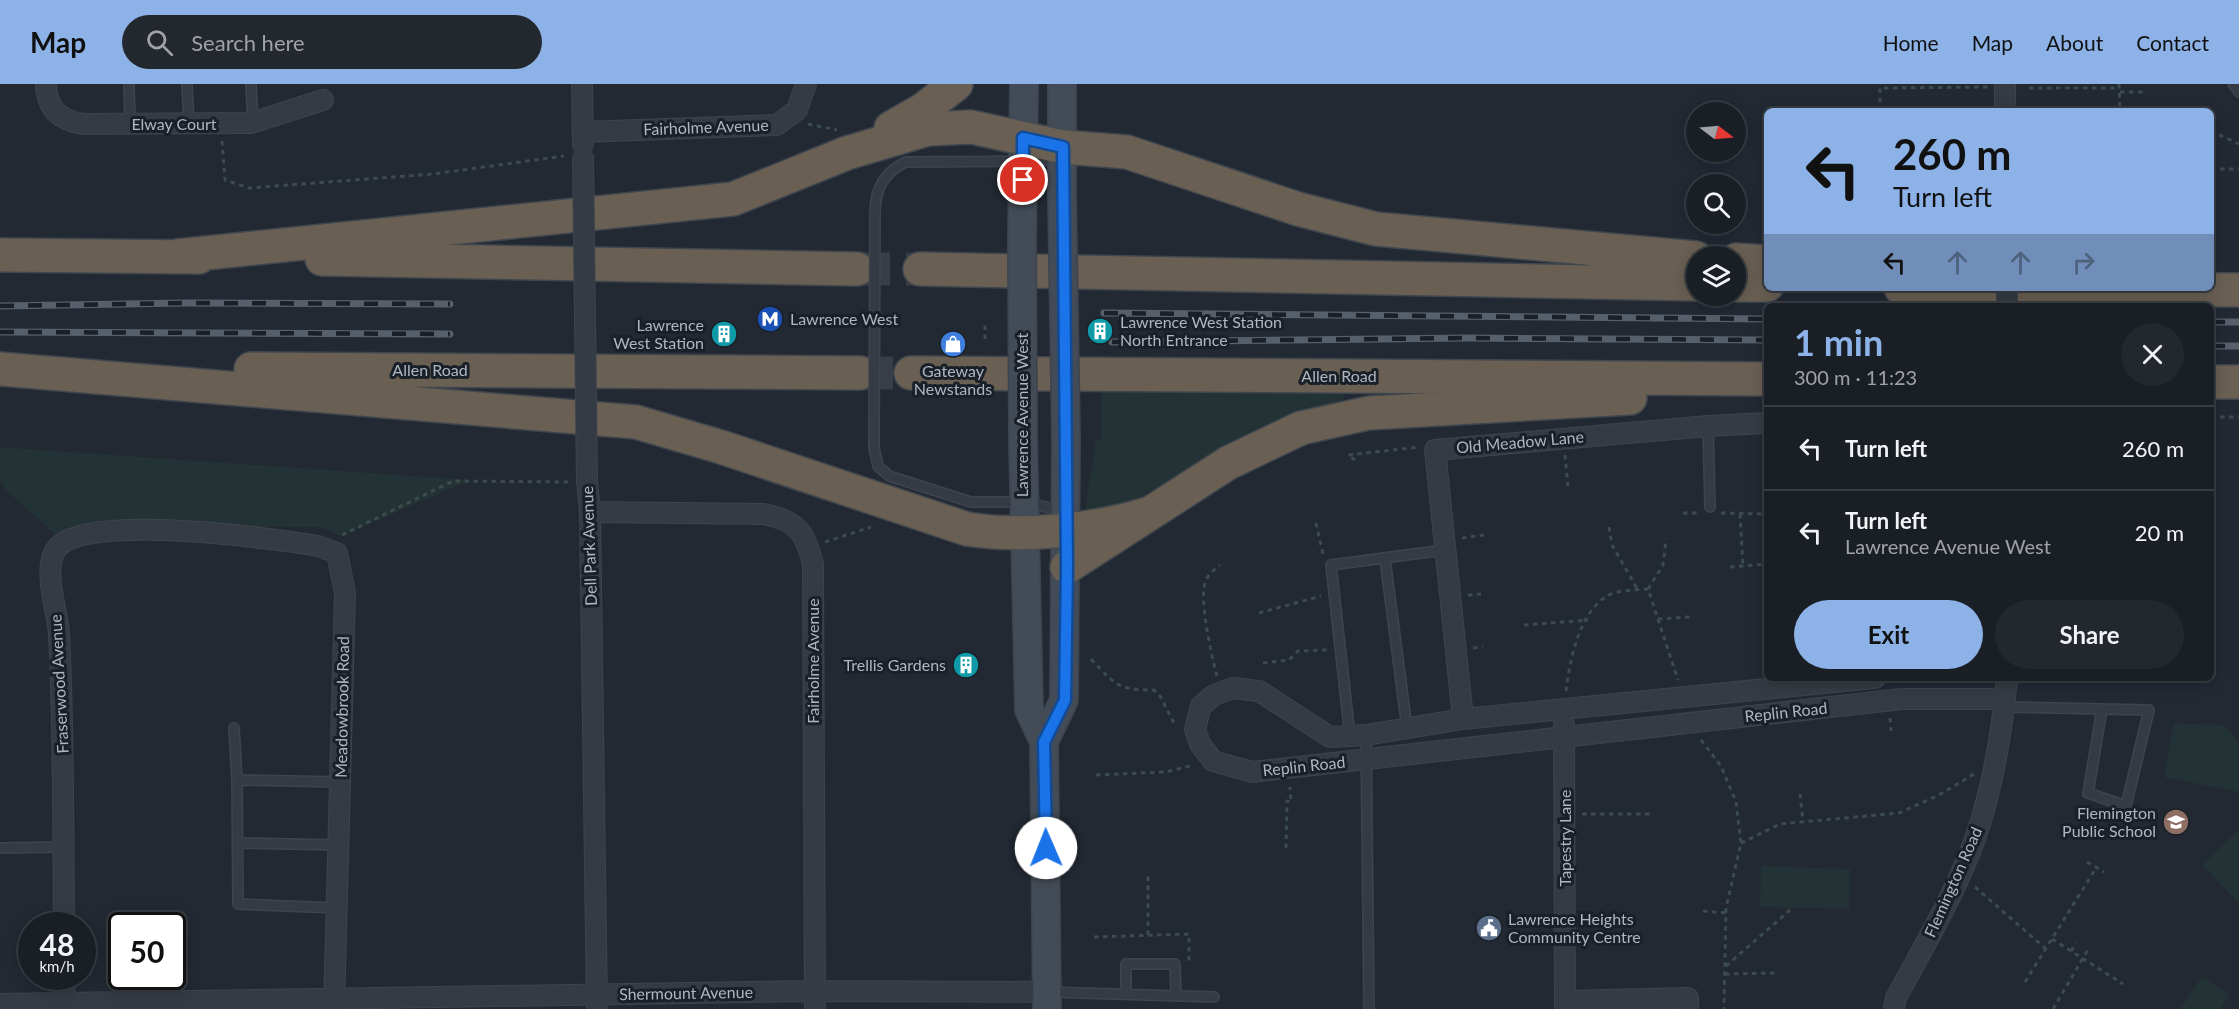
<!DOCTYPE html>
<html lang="en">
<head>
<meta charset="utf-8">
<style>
	:root { --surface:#1a1f26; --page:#23272e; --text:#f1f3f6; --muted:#9fa2a7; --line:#383d43; --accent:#8cb2e8 }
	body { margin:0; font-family:Lato,sans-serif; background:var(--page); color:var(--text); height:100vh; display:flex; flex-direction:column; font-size:22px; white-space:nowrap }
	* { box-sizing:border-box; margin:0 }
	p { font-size:20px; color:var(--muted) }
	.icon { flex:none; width:33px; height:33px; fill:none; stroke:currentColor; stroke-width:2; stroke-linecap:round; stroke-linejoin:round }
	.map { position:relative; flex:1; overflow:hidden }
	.panel { position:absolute; left:1764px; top:219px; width:450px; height:378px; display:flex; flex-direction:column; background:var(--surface); border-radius:9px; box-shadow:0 3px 15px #0003,0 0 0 2px var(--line) }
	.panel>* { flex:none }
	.guide { position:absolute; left:1764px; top:24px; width:450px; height:183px; border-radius:9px; box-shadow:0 3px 15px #0003,0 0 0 2px var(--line); background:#8cb2e8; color:#111; overflow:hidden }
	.needle { width:39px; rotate:106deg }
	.controls { position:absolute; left:1686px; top:18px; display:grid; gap:12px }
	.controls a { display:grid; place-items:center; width:60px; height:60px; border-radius:50%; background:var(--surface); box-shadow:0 3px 15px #0003,0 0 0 2px var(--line); font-size:30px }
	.speed { position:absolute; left:18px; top:828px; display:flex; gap:12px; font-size:30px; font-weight:700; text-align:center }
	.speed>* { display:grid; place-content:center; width:78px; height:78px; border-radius:50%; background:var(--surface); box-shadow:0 3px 15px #0003,0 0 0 2px var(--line); line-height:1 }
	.speed small { font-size:15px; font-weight:400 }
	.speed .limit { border:3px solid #111; border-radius:9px; background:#fff; color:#111 }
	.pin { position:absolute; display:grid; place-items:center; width:51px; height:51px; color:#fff; margin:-26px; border:3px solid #fff; border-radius:50%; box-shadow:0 2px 6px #0007 }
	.me { position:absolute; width:66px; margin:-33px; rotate:359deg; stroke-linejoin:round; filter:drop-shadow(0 0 4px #0008) }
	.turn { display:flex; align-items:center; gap:21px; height:126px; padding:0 30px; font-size:27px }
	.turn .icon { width:78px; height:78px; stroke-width:2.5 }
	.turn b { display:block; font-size:42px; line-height:51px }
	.lanes { display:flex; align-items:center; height:57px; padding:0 30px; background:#0003; justify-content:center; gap:30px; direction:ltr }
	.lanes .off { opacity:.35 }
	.round { display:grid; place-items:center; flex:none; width:63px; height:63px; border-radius:32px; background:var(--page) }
	.summary { display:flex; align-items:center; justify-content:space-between; height:102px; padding:0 30px }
	h1 { font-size:36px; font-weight:700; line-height:45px; color:var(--accent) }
	.primary-button { display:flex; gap:12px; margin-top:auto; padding:12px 30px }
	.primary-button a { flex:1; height:69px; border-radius:36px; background:var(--accent); color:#111; font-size:24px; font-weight:700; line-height:69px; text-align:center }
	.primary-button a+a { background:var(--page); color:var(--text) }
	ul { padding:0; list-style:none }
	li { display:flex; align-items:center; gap:18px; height:84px; padding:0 30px; border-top:2px solid var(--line) }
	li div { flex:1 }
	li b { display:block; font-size:22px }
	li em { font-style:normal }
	header { display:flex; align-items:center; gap:36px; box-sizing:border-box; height:84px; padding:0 30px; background:var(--accent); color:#111 }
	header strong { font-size:28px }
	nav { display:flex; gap:33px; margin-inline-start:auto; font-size:21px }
	.search { width:420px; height:54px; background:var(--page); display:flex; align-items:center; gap:15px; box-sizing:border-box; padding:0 21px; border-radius:33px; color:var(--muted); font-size:22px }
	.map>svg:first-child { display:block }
</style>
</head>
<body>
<header>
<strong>Map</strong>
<div class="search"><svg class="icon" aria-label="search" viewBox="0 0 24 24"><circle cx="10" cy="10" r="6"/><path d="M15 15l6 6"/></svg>Search here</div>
<nav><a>Home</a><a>Map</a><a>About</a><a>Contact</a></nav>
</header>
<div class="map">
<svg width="2239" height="925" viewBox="0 0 2239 925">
	<rect width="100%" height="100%" fill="#222933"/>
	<path fill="#233234" d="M1346,305L1342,320L1261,344L1115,427L1089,430L1086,425C1087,401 1095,380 1095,356H1101V306Z
		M0,363L471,396L341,452L320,443L80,441L59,454L7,407L0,397Z
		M2174,639L2223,641L2239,658V708L2164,693Z
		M2239,745V819L2202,781Z
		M1761,782L1850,785L1849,825L1760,823Z
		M2202,893L2230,910L2220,925H2180Z"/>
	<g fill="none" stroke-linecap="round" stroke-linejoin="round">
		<path stroke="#373e48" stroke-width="33" stroke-dasharray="33 16" stroke-linecap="butt" d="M857,185H920
			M860,289H911"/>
		<defs>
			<path id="lane" d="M129,0L130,40
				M187,0L189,40
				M251,0L253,39
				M2233,0L2239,8
				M875,129C875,105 884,88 906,78L1042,77L1053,70
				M1708,342L1710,423
				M874,364L878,382L889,392L971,418H1023L1064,427
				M1385,475L1407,644
				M2004,623L2149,626L2126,722L2088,709L2102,625
				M234,644L237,696
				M1366,651L1369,925
				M1350,652L1331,481L1444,466
				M238,759L338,761
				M0,764L63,763
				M337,824L238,820L237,696L340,698
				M1048,908L1214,913
				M1126,910V880H1175L1176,912"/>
			<path id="street" d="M46,0C47,25 59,36 83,40L251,39L323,16
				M582,0L583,60
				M2005,0V27
				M583,48L777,41L797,26L806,0
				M587,398L590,428L597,925
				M590,428L764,430C797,437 805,447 813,480L815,925
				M1875,594L1463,635L1366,651L1330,653L1259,607L1233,604L1214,611L1201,622L1195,645L1200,660L1213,677L1252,688L1902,615H2005
				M1463,635L1435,366L1708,342L1767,339
				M1564,641L1565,925
				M64,842C63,745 64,647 59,550C58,527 40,481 59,462C92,430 271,454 318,462L337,469L345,509L334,925
				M64,892L65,925
				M1565,917L1688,914V925
				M0,920L815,907L1047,908
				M1894,925L1896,914C1924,862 1955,810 1975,755C1993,703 2002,648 2007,594"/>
			<path id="secondary" d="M1062,0V110
				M1022,155L1024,0
				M1023,356L1029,626L1044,658
				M1047,925L1044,658L1064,616L1066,356"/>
			<path id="highway" d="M891,44L924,25L956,0
				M0,171L199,173
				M177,172L733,115L847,69L928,45L971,43L1063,63L1127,68L1298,125L1376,145L1696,174
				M322,175L857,185
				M1736,176L1767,178
				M920,185L1696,200
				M1736,201H1767
				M1901,204L2239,206
				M0,285L636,338L721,363L967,445C1020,454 1096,446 1147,430
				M251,285L860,289
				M911,289L1767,295
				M2211,298H2239
				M1067,483L1228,379L1301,344L1369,329L1630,314"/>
		</defs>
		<use href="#lane" stroke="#3e444d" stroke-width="12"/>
		<use href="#street" stroke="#3e444d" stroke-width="22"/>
		<use href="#secondary" stroke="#3e444d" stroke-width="30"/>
		<use href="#highway" stroke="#3f464e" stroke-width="36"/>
		<path stroke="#3c4c4c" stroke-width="3" stroke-dasharray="4.5 4.5" stroke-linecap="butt" d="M2119,0L2120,27
			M2029,4H2119
			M2120,8H2143
			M1880,27V4L1988,3
			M808,40L837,46
			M2211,47L2239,60
			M222,57L225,96L249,104L433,90L564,72
			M2211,85H2239
			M985,255V241
			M1091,258V242
			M2211,333H2239
			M1565,371L1568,402
			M1355,376L1348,371L1419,363
			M1683,429H1699
			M1721,429L1767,430
			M1740,430L1743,482
			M1316,439L1323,470
			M1609,443L1612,461L1638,506
			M342,451L453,397L569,398
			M1462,454L1484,451
			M825,458L871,443
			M1730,483L1767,480
			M1648,505L1663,481L1666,455
			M1468,511L1481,510
			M1259,529L1321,512
			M1658,535L1690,533
			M1524,541L1588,536
			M1473,564L1483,563
			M1091,575C1116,601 1117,606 1154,606L1160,612L1176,643
			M1263,579L1289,576L1298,567L1327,566
			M1217,592C1212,574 1199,515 1205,499C1207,491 1214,486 1220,481
			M1566,607C1570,577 1578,530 1607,512C1617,506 1636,506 1648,505L1678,596
			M1890,634L1891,647
			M1701,656L1721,682L1736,718L1741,759L1726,824L1724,925
			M1096,691L1165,688L1194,681
			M1800,710L1803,738
			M1582,730H1652
			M1741,759L1780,740L1899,729L1939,711L1974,690
			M1286,764L1287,717L1291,718L1290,703
			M2087,778L2104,788
			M1975,803L2046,865
			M1703,827L1726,829
			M1148,851V792
			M1094,853L1189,850V877
			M2052,855L2123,900
			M2071,867L2076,859
			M1726,882L1790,826
			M1725,890L1776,889
			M2025,898L2096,784
			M2053,925L2089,864"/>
		<use href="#lane" stroke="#353b44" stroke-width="9"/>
		<use href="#street" stroke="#353b44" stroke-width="20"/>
		<use href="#secondary" stroke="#434b56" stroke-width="27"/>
		<use href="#highway" stroke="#695f53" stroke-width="33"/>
		<defs>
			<path id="rail" d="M0,222L187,219L450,220
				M1104,229L1767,235
				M2211,238H2239
				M0,248L450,250
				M1112,258L1466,254L1767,256
				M2211,262H2239"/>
		</defs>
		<use href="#rail" stroke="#575f6a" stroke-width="7"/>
		<use href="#rail" stroke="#1a2028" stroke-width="4.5" stroke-dasharray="14" stroke-linecap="butt"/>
		<defs>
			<path id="lane-bridge" d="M874,364L875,129"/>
			<path id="street-bridge" d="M583,71L587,398
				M2007,204V222"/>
			<path id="secondary-bridge" d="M1062,110L1066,356
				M1022,155L1023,356"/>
		</defs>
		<use href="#lane-bridge" stroke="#3e444d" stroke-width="12" stroke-linecap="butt"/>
		<use href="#street-bridge" stroke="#3e444d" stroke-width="22" stroke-linecap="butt"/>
		<use href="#secondary-bridge" stroke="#3e444d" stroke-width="30" stroke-linecap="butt"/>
		<use href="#lane-bridge" stroke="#353b44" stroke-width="9"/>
		<use href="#street-bridge" stroke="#353b44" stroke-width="20"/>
		<use href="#secondary-bridge" stroke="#434b56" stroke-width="27"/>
	</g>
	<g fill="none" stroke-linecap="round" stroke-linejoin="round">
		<defs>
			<path id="route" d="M1023,96V54L1063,63L1067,483L1065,616L1044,658L1046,764"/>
		</defs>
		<use href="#route" stroke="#114b97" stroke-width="15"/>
		<use href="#route" stroke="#1a73e8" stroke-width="10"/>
	</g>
	<defs>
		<symbol id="metro-disc" viewBox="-11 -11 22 22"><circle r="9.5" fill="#1a4fb4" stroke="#1a2028"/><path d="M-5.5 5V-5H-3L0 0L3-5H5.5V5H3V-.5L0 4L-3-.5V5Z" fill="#fff"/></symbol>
		<symbol id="building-disc" viewBox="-11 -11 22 22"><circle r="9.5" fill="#0f9aa8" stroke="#1a2028"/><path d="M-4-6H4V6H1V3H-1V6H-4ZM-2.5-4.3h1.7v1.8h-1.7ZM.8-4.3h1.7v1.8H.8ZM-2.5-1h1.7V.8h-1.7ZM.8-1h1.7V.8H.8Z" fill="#fff"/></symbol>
		<symbol id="shop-disc" viewBox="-11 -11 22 22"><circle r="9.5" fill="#3f7fe0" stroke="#1a2028"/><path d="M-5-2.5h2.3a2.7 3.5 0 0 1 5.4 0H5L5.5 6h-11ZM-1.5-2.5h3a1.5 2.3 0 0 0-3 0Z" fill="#fff"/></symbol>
		<symbol id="school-disc" viewBox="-11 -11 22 22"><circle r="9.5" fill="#8d6e63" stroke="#1a2028"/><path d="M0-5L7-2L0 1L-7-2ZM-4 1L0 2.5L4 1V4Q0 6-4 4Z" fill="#fff"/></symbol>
		<symbol id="civic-disc" viewBox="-11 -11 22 22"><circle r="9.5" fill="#5c6f8a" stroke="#1a2028"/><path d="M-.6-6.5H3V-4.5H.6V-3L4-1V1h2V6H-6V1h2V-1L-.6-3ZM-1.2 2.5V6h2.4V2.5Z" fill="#fff"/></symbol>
	</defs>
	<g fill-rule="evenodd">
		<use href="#metro-disc" x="755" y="220" width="30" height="30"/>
		<use href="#building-disc" x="1085" y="232" width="30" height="30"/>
		<use href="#building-disc" x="709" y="235" width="30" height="30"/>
		<use href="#shop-disc" x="938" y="245" width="30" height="30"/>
		<use href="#building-disc" x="951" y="566" width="30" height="30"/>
		<use href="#school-disc" x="2161" y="723" width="30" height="30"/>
		<use href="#civic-disc" x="1474" y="829" width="30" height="30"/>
	</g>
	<g text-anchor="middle" stroke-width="6" stroke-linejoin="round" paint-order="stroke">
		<g font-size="16" fill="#afb6c0" stroke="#1a2028">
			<text x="174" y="46">Elway Court</text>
			<text transform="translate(706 43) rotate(-2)" y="6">Fairholme Avenue</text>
			<text x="430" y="292">Allen Road</text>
			<text x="1339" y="298">Allen Road</text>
			<text transform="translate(1022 331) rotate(-90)" y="6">Lawrence Avenue West</text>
			<text transform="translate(1520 358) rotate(-5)" y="6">Old Meadow Lane</text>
			<text transform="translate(589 462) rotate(-92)" y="6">Dell Park Avenue</text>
			<text transform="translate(813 577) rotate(-90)" y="6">Fairholme Avenue</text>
			<text transform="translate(59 600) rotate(-93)" y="6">Fraserwood Avenue</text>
			<text transform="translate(342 623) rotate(-89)" y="6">Meadowbrook Road</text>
			<text transform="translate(1786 628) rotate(-6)" y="6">Replin Road</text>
			<text transform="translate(1304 682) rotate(-6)" y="6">Replin Road</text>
			<text transform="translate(1565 754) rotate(-90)" y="6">Tapestry Lane</text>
			<text transform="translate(1953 798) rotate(-66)" y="6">Flemington Road</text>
			<text transform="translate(686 909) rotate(-1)" y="6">Shermount Avenue</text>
		</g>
		<g font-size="16" fill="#afb6c0" stroke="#1a2028" text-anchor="start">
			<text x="790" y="241">Lawrence West</text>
			<text x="1120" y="244">Lawrence West Station<tspan x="1120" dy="18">North Entrance</tspan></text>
			<text x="704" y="247" text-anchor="end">Lawrence<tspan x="704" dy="18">West Station</tspan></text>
			<text x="953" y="293" text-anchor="middle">Gateway<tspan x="953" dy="18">Newstands</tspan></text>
			<text x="946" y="587" text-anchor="end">Trellis Gardens</text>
			<text x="2156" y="735" text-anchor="end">Flemington<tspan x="2156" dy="18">Public School</tspan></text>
			<text x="1508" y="841">Lawrence Heights<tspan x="1508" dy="18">Community Centre</tspan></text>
		</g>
	</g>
</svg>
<div class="controls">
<a><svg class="needle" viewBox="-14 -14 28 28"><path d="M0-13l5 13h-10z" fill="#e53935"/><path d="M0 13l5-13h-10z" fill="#9fa2a7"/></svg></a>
<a><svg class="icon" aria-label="search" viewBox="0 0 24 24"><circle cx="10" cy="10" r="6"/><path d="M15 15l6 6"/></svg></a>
<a><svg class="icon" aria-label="layers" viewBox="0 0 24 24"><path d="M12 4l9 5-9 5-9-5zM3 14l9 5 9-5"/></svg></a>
</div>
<div class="speed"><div>48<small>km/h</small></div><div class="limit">50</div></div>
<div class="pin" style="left:1023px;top:96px;background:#d93025"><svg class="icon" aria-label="arrive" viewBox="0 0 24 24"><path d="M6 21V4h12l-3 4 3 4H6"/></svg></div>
<svg class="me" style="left:1046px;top:764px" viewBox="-20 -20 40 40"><circle r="19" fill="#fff"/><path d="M0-13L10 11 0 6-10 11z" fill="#1a73e8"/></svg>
<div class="guide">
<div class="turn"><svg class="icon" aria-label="left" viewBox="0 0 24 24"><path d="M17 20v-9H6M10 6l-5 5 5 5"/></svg><div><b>260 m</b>Turn left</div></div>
<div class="lanes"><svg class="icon" aria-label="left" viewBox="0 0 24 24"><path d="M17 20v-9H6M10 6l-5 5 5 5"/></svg><svg class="icon off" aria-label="ahead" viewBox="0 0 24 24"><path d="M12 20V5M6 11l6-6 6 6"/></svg><svg class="icon off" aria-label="ahead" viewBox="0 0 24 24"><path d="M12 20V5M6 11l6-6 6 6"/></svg><svg class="icon off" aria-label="right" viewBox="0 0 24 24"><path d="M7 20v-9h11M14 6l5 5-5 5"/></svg></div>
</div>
<section class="panel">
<div class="summary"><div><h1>1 min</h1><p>300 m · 11:23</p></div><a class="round"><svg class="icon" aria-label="close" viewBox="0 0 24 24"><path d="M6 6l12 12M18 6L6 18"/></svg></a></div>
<ul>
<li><svg class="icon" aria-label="left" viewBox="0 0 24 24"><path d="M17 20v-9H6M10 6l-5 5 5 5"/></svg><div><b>Turn left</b></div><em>260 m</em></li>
<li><svg class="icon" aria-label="left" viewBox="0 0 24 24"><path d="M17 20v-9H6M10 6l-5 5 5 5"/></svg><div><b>Turn left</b><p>Lawrence Avenue West</p></div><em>20 m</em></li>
</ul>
<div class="primary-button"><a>Exit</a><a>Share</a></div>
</section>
</div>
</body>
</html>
